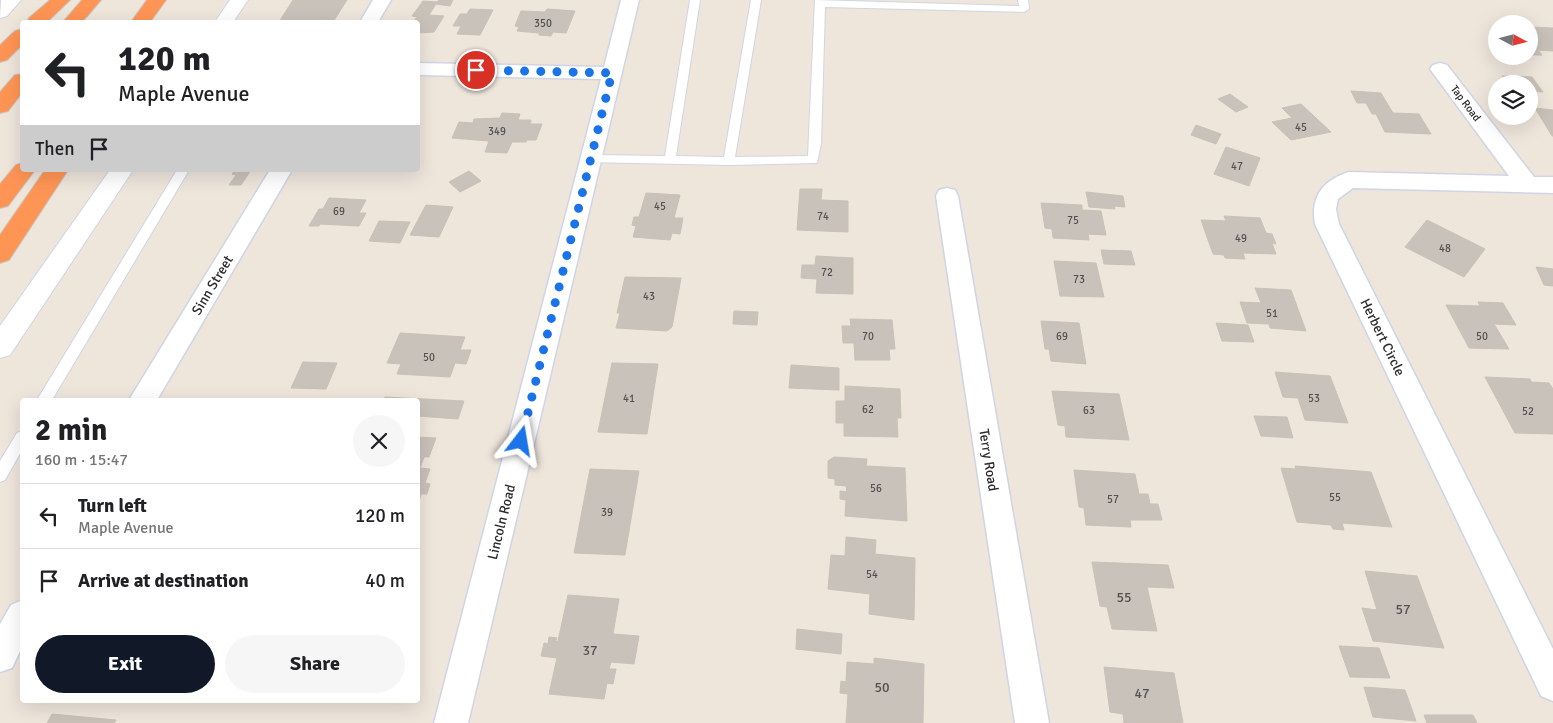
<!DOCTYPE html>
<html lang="en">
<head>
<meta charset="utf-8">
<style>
	:root { --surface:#fff; --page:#f6f6f6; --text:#202124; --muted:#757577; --line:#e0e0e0; --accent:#111827 }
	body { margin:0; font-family:Signika,sans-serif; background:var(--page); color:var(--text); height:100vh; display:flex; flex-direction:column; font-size:19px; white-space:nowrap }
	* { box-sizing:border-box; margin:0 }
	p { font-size:16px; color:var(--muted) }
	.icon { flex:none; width:28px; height:28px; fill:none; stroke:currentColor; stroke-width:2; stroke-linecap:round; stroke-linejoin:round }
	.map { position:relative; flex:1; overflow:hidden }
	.panel { position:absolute; left:20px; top:398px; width:400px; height:305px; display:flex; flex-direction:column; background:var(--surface); border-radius:5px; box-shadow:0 5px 20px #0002 }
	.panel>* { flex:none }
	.banner { position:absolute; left:20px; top:20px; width:400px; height:152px; border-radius:5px; box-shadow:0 5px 20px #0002; background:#fff; color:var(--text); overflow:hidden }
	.needle { width:32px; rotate:97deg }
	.buttons { position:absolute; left:1488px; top:15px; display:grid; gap:10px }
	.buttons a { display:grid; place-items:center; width:50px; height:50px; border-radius:50%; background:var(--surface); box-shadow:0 5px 20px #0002; font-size:25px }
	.pin { position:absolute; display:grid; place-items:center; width:42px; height:42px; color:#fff; margin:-21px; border:2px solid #fff; border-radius:50%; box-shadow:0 1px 5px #0007 }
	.me { position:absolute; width:55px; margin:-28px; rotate:14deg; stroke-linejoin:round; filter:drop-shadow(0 0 4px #0008) }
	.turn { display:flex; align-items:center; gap:18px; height:105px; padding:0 15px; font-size:22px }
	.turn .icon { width:65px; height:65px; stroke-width:2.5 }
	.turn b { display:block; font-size:35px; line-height:42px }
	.then { display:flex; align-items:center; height:48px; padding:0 15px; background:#0003; gap:10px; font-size:19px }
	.round { display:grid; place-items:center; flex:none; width:52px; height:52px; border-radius:26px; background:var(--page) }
	.headline { display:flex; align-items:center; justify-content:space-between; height:85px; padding:0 15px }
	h1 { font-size:30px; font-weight:700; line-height:38px }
	.primary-button { display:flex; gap:10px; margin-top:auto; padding:10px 15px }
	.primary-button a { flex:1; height:58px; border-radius:30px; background:var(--accent); color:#fff; font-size:20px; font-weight:700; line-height:58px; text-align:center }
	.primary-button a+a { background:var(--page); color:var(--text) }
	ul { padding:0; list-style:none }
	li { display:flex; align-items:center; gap:15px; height:65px; padding:0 15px; border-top:1px solid var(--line) }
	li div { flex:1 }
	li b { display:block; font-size:19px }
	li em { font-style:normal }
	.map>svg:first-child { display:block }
</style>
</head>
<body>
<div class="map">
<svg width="1553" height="723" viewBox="0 0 1553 723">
	<rect width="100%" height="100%" fill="#eee5db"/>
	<path fill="#c9c2bb" stroke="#cac1b5" d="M293,0H347L333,22H279Z
		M439,0H453L450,6L436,4L429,15L444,16L434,32L418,33V22H413L417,17L412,16L423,1L437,2Z
		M470,9L493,10L480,35L457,34L461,26H453L460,14H467Z
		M547,9L575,11L566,33L553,32L551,36L539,35V33L517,31L519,27L515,26L521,11L545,12Z
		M1529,27L1553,28V51L1538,50L1542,55H1529Z
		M1502,76L1532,77L1543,92L1529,91V84H1508Z
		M1351,91L1381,93L1393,113L1419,114L1431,134L1385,132L1376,114H1372L1366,103H1357Z
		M1230,94L1248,107L1236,112L1218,99Z
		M1301,104L1331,132L1291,140L1272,122L1292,118L1282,108Z
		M1535,108L1553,110V136H1552Z
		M502,113L520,114L518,120H531L530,124H542L536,140H527L526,142H512L507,153L485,152L489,141L452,138L459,122L473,123L474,119L500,118Z
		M1196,125L1221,134L1216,144L1191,135Z
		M1226,147L1260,158L1249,186L1214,174Z
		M235,170H251L241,185H229L236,175L232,174Z
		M469,171L481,181L460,192L449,182Z
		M800,189H822L821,200L848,201V232L797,230Z
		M1086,192L1123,196L1125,207L1114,206L1115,209L1089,207Z
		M646,193L680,195L674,218H683L680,234L672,233L670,240L633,237L636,226L632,225L634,217H639Z
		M329,198L366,200L359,213H366L359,226L320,224L319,226H309L319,209H323Z
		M1041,203L1082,205V210L1101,211L1106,235L1088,234L1089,240L1053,238L1052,229L1045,228Z
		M426,205L453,207L439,237L410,235Z
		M1224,216L1260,218L1266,233L1272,234L1276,244L1272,243L1276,254L1243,253L1245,259L1225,258L1224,255L1213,254L1201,220L1226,221Z
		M1427,220L1485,249L1464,277L1405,247Z
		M379,221L410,222L400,243L369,241Z
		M1101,250L1131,251L1135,265L1104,264Z
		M816,256L853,258V294L816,293L817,279L801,278L802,265H815Z
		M1054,261L1096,263L1104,297L1060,296Z
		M1536,267L1553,269V286L1544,285Z
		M625,277L681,278L672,327L667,331L616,328L620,313H617Z
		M1255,288L1291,290L1306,331L1270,328L1269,324L1247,323L1240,302L1261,303Z
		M1478,302L1503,303L1516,325L1494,324L1509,349L1469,348L1446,305L1480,306Z
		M734,311L758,312L757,325L733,324Z
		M850,319L892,320L895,349H889L890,360H855L854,343H843L842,326H851Z
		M1041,321L1079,323L1086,364L1051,361L1049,349H1045Z
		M1216,323L1248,325L1254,342L1222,341Z
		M400,333L465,337L460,350H471L466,364L455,363L450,377L397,374L401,364L387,363Z
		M303,362L337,363L326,389L291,388Z
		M612,363L658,364L647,434L598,432Z
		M791,365L839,368V390L789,388Z
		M1275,372L1330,376L1348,423L1305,420L1298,398L1283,397Z
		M1485,377L1530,379L1531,382L1549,383L1553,389V434L1515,433Z
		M845,386L900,389L901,418H897L898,437L844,436V423H836V401H845Z
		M1052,391L1119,394L1129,440L1066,437L1065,426L1058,425Z
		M385,397L464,401L458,419L418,416V400H384Z
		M1254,416L1287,417L1293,438L1261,436Z
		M418,437L436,438L429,457H424L420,468L430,469L425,483L430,484L427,494H421L418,504Z
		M834,457L867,459L866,466L905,468L907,521L845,516L846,500L840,499V491L847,492L846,486L835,485V479L828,478V461Z
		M1295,466L1371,472L1392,527L1342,523L1344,530L1333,529L1331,525L1297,522L1281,468L1296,469Z
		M590,469L639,471L625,555L574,553Z
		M1074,470L1135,474L1139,494H1148L1150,504H1158L1162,520H1130L1131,527L1086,525L1084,508L1079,507Z
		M846,537L876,540L875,554L915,558L914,620L869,614L870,594L828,589L831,555L845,556Z
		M1092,562L1168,565L1174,588L1147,587L1157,631L1112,629L1107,607L1100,606Z
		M1365,571L1417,576L1444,648L1373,641L1362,608L1377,610Z
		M568,595L619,599L613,634L639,636L634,664L611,662L609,669H616L613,684L607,683L604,699L549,694L557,658L541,656L544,643L548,644L549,637L557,638L555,642L558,641Z
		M797,629L842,634L841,654L796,649Z
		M1339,646L1379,648L1390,678L1350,677Z
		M874,658L924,664L923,723H846L848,694L840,693L841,681L846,682L847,662L874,664Z
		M1104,667L1174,673L1183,723H1124L1123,714L1110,712Z
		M1364,687L1405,690L1416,721L1373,717Z
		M52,714L116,720L114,723H47Z
		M1424,715H1473L1477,723H1427Z"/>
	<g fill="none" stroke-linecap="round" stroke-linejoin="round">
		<defs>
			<path id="lane" d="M690,0H700L676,156L724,157L751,0H761L735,157L808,156L815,0L1019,6L1018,0H1028L1029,9L1024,12L825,7L821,144L817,163L729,165L586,162L584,159L590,155L665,156Z
				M177,170H189L52,400H37Z
				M22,431V450L5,480L0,482V461L17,433Z"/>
			<path id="street" d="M373,0H391L378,22H360Z
				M621,0H639L468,723H434L601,79L418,75V63L604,67Z
				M1440,63L1447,65L1534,177H1553V193L1353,188L1338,199L1336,209L1339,224L1553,649V701L1541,696L1315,224C1310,197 1323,180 1349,172L1509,176L1430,69L1433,65Z
				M270,170H292L157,400H129Z
				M947,188L955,190L958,196L1049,723H1015L936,196L939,190Z
				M22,600V647L12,668L0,672V624L11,605Z"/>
			<path id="secondary" d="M1,0H21L7,16L0,18Z
				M230,0H248L233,22H215Z
				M110,170H133L10,355L0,358V326Z"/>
			<path id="highway" d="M50,0H70L47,22H27L29,18Z
				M82,0H101L82,22H63Z
				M147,0H166L150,22H131Z
				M22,29V45L7,60L0,62V45L15,31Z
				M22,74V93L8,111L0,113V92L15,75Z
				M22,163V170H35L8,206L0,208V184L16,165Z
				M45,170H68L9,260L0,263V235Z"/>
		</defs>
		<use href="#lane" stroke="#d0d5e5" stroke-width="2"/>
		<use href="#street" stroke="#d0d5e5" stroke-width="3"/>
		<use href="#secondary" stroke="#d0d5e5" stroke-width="2"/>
		<use href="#highway" stroke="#c8c8c8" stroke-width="2"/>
		<use href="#lane" fill="#fff" fill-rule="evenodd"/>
		<use href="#street" fill="#fff" fill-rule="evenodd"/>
		<use href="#secondary" fill="#fff" fill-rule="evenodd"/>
		<use href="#highway" fill="#ff9555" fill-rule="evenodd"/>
	</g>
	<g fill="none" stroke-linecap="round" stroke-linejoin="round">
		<path stroke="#1a73e8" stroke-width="9" stroke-dasharray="0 16.2" d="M476,70L612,73L521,441"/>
	</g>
	<g text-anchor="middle" stroke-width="5" stroke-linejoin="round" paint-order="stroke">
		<g font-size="11" fill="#52514f">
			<text x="543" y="27">350</text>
			<text x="1301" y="131">45</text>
			<text x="497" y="135">349</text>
			<text x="1237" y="170">47</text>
			<text x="660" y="210">45</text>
			<text x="339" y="215">69</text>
			<text x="823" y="220">74</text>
			<text x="1073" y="224">75</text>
			<text x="1241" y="242">49</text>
			<text x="1445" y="252">48</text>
			<text x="827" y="276">72</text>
			<text x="1079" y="283">73</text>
			<text x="649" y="300">43</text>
			<text x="1272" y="317">51</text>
			<text x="868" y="340">70</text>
			<text x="1062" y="340">69</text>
			<text x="1482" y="340">50</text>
			<text x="429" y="361">50</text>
			<text x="629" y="402">41</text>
			<text x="1314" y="402">53</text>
			<text x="868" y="413">62</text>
			<text x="1089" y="414">63</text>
			<text x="1528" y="415">52</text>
			<text x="876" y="492">56</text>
			<text x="1335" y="501">55</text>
			<text x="1113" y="503">57</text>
			<text x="607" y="516">39</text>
			<text x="872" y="578">54</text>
		</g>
		<g font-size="11" fill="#2b2b2b" stroke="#fff">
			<text transform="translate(1466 103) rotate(53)" y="4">Tap Road</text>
		</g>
		<g font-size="14" fill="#2b2b2b" stroke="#fff">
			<text transform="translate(212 285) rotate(-59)" y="5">Sinn Street</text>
			<text transform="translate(1383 337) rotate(64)" y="5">Herbert Circle</text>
			<text transform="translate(989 460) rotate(81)" y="5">Terry Road</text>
			<text transform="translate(501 522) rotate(-76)" y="5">Lincoln Road</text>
		</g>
		<g font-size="14" fill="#52514f">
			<text x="1124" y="602">55</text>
			<text x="1403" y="614">57</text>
			<text x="590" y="655">37</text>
			<text x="882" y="692">50</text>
			<text x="1142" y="698">47</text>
		</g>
	</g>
</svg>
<div class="buttons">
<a><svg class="needle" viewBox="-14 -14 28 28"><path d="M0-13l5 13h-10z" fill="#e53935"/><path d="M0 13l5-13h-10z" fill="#757577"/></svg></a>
<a><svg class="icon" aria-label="layers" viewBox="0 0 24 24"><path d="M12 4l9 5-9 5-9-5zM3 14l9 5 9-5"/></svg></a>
</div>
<div class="pin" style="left:476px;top:70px;background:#d93025"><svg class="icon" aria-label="arrive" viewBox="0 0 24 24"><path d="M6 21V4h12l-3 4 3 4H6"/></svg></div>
<svg class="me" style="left:521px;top:441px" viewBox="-20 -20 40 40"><path d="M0-17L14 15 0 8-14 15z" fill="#1a73e8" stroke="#fff" stroke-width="4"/></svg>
<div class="banner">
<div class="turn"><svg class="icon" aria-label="left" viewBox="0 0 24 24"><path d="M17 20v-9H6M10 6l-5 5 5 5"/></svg><div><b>120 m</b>Maple Avenue</div></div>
<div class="then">Then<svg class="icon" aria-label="arrive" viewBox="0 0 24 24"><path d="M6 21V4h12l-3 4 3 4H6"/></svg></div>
</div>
<section class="panel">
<div class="headline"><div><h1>2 min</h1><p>160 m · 15:47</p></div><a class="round"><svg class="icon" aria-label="close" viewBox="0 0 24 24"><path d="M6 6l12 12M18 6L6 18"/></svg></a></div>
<ul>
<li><svg class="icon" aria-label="left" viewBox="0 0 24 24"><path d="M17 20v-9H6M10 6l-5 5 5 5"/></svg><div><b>Turn left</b><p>Maple Avenue</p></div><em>120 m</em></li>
<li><svg class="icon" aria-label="arrive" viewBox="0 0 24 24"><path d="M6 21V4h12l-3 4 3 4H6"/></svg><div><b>Arrive at destination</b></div><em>40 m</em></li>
</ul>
<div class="primary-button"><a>Exit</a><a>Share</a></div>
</section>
</div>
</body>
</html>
